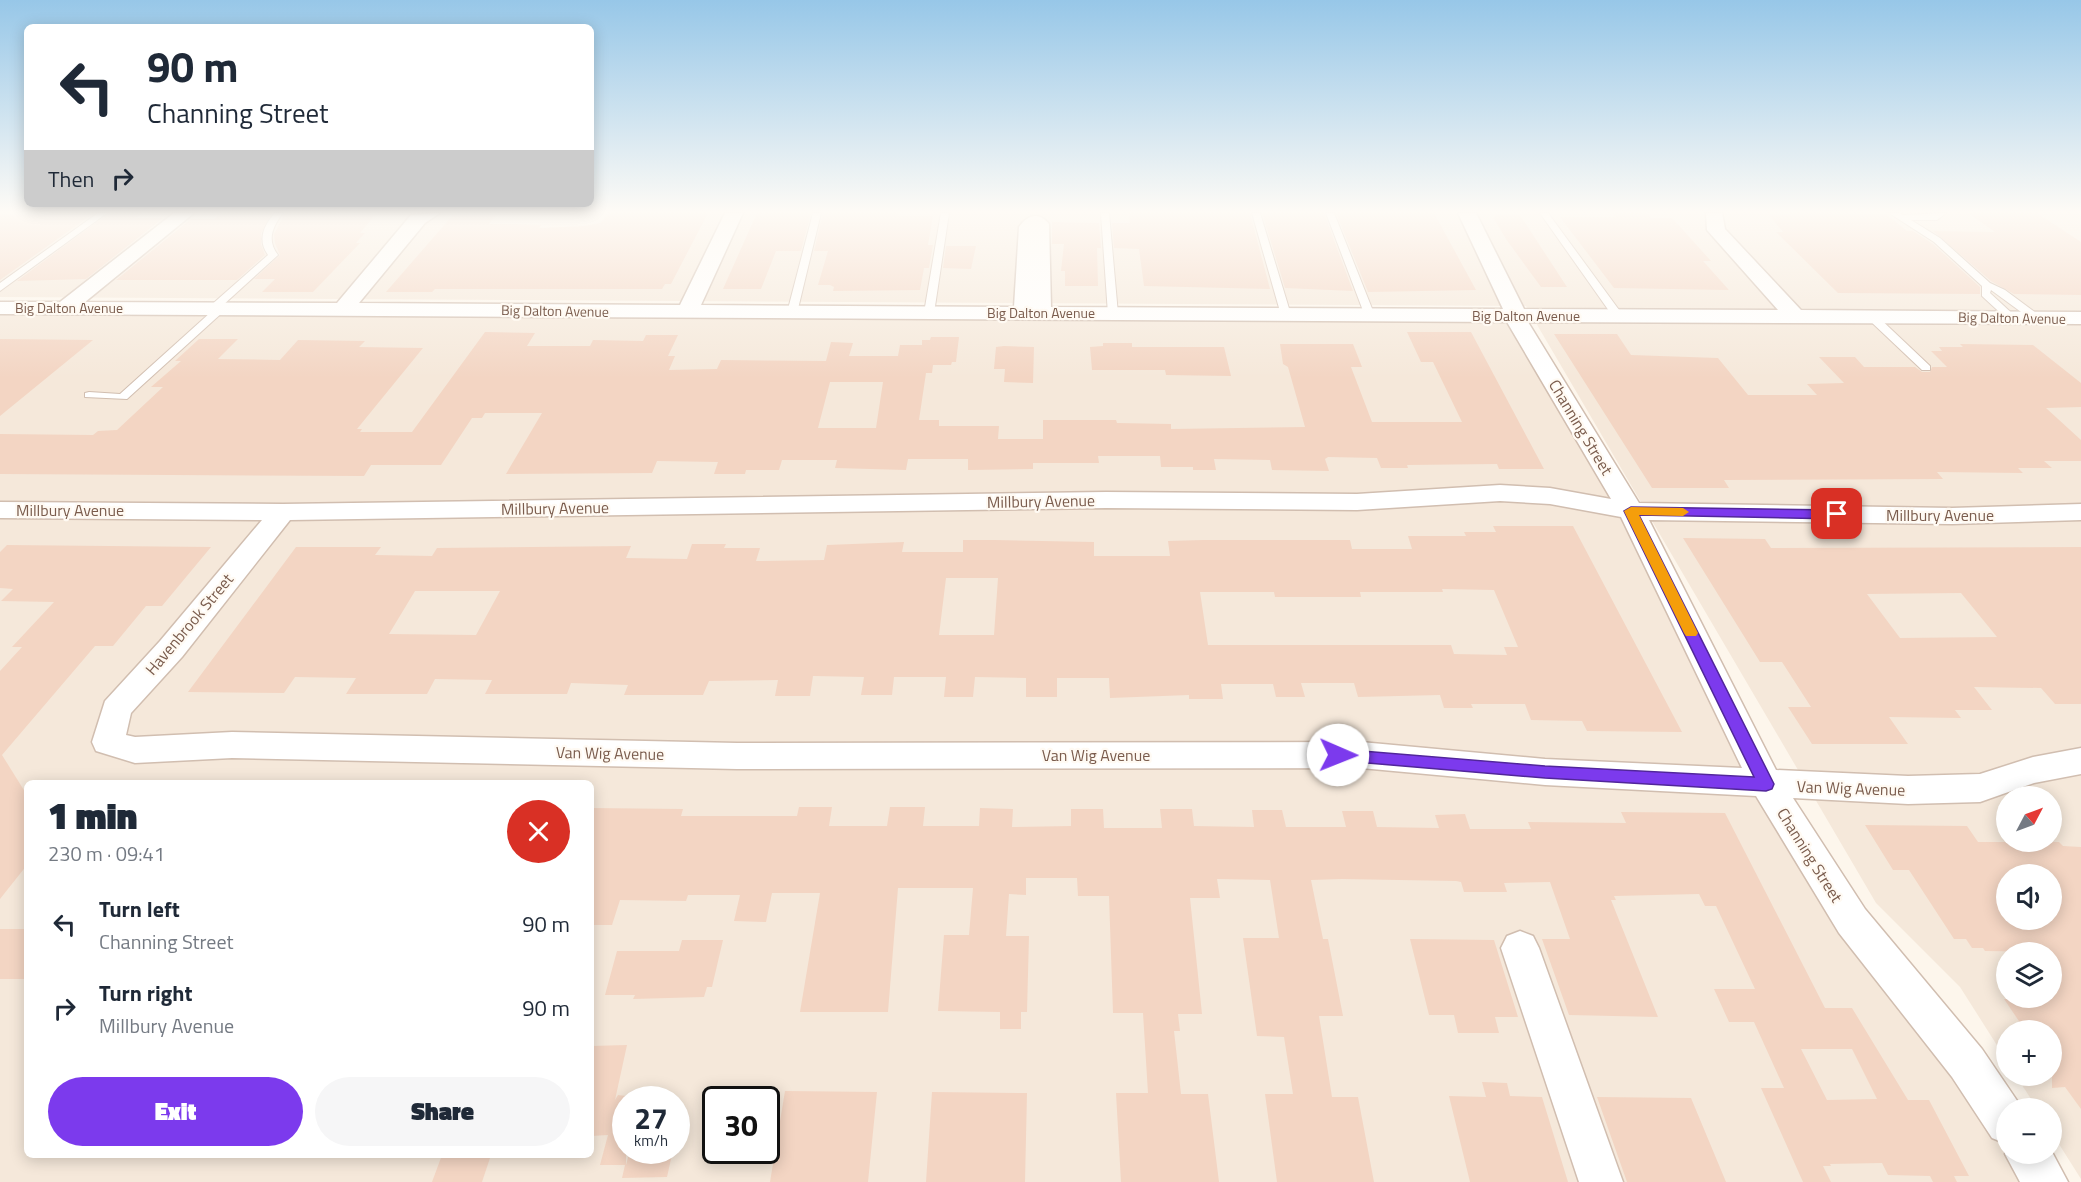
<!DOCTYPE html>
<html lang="en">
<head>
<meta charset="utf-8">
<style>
	:root { --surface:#fff; --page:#f6f6f7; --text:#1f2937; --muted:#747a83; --accent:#7c3aed }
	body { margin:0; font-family:"Titillium Web",sans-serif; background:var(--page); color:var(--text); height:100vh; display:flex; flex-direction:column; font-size:22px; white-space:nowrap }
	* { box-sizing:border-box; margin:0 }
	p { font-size:20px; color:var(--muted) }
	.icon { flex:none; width:33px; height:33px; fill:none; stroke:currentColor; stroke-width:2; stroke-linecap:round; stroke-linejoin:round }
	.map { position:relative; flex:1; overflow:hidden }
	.sheet { position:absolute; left:24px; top:780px; width:570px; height:378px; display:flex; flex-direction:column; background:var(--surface); border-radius:9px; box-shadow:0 3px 15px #0003 }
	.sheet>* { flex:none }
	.top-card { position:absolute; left:24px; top:24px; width:570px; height:183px; border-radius:9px; box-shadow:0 3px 15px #0003; background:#fff; color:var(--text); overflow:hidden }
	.needle { width:39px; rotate:49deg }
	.controls { position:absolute; left:1996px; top:786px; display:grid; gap:12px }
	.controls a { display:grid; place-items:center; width:66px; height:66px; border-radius:50%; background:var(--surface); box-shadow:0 3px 15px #0003; font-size:30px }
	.speed { position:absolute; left:612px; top:1086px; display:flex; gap:12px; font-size:30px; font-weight:700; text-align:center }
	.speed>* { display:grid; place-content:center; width:78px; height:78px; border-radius:50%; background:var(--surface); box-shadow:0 3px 15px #0003; line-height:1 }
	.speed small { font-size:15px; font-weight:400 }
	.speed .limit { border:3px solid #111; border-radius:9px; background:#fff; color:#111 }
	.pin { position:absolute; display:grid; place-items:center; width:51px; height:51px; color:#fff; margin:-26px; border-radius:12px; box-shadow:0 3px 9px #0006 }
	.me { position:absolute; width:66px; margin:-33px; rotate:91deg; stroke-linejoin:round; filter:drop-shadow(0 0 4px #0008) }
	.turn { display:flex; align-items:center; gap:21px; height:126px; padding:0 24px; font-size:27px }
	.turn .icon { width:78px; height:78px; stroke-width:2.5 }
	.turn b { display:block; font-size:42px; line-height:51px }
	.then { display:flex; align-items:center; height:57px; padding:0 24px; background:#0003; gap:12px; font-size:22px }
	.round { display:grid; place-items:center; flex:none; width:63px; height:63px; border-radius:32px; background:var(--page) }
	.summary { display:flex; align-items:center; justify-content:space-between; height:102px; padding:0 24px }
	h1 { font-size:36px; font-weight:800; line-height:45px }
	.primary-button { display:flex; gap:12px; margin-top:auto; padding:12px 24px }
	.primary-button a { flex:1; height:69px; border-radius:36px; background:var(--accent); color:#fff; font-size:24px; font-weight:800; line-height:69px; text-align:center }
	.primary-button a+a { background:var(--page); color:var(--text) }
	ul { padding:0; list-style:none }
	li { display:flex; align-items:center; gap:18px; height:84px; padding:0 24px }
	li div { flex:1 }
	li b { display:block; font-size:22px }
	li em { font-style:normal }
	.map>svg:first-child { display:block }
</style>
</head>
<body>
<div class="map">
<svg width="2081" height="1182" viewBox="0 0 2081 1182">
	<rect width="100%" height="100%" fill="#fdf6ec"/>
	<path fill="#f5e8da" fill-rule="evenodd" d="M0,213H2081V1179L2052,1133V1108H2037L2016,1076H2052V1030H2007V1061L1960,987L1876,903L1526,306L0,297ZM2007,796H2052V842H2007ZM2007,874H2052V920H2007ZM2007,952H2052V998H2007Z
		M0,308L1515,317L1766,784L2007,1123V1154H2027L2046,1182H0ZM27,783H591V1155H27ZM626,1100H676V1150H626ZM716,1100H766V1150H716Z"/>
	<path fill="#f3d5c3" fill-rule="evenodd" d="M52,213H94L0,280V215H49Z
		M109,213H143L135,218H163L86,279L17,281Z
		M222,213H272L261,233V244L265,255L237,280H116L191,219H214Z
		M285,213H337L334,215H375L360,233H365L356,243H360L313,292H262L275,279H254L280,255L275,243L274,234Z
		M610,213H708L671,284H665L662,289H435L432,292H386L453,215H496L489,224L541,225L539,228L585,226L600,223Z
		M757,213H811L801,251H776L761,289H723Z
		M823,213H899L898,216H933L928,245H933L929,268H924L920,290L833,291L834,287L830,285H818L828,251H814Z
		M1129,213H1250L1270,289L1144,286L1139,249L1114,248L1112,223H1130Z
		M1262,213H1324L1353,291L1285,288Z
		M1336,213H1434L1476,290L1368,292Z
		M1612,213H1647L1651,218H1672L1711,261H1703L1729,290L1614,288L1560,217H1616Z
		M1789,213L1886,214L1907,231H1913L1933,244L1980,287V294L1838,293L1776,232H1783L1768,214L1791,215Z
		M1968,213H2037L2081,242V295L2014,294L1991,281L1933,231L1995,232Z
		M1494,215H1520L1567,287H1541L1506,239L1493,217H1496Z
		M1052,222L1099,223L1101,248H1097L1098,286H1065V271H1061L1064,244H1052Z
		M946,246H976L971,269L943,268Z
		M485,332L535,333L527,346H590L593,340L643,341L646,335H678L668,356H675L669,370L717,369L721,360L826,361L831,342L853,343L849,356H898L900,345H922V340H930L931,337H959L956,362H952L951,365H933L932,373H926L919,420H939V426H999L998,439H1043V420H1116L1117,423L1171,424V429L1305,427L1288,367L1283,364L1280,344H1353L1362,367H1351L1372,422H1462L1433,362H1421L1407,332H1471L1544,469H1499L1497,464L1407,465L1408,468H1381L1377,458L1328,457L1325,459L1329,471L1272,470L1270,460L1214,459L1216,470H1193V467H1161L1160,456H1098L1099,463H1033V469L968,470V459H908L906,470L835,468L837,460H782L779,470H746L745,474H714L718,462L657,461L652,473L506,474L542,413H485L482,418H472L441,465H371L364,476L0,474V434L93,435L98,431L117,430L163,387H151L181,361H175L199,339H238L218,359L280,360L298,340L365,341L359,347L423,348L357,429H362L360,432H412ZM830,382H883L876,428H818Z
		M1554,334H1617L1631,355L1718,358L1748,395H1817L1807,384L1844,383L1819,357H1855L1864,367H1915L1922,372H1930L1932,367H1947L1931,351H1942L1939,347H1963L1960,344L2033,345L2081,383V407L2046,408L2081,440V461H2044L2052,468H2018L2023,473L1937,472L1943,479L1724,480L1729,488H1652Z
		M0,339L93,340L0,416Z
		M1103,343H1132V347H1224L1231,376L1166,375L1165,370H1092L1090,347L1103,346Z
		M1004,346L1034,347L1033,383L1004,382L1005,369H994L996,347Z
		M1493,526H1573L1682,732L1587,731L1582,721L1531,720L1525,704H1471L1473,708H1444L1440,695L1358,697L1354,683H1301L1305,697H1276L1273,684H1221L1223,699H1189V695L1110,698L1109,678H1057V697H1026V678L975,677L973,697H944L946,677H894L892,695H861L864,677L813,676L810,696H775L778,680L709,681L703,695H624L628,685L571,683L567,694H485L492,680L435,679L427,694H346L356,678L295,677L284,693L188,692L296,547H381L375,555L432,556L437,548L631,546L626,558L687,559L692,544H726L724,548H760L756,561L824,560L827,545L904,542L902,552H963V540H994L1094,542V556H1170L1168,541L1203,540H1350L1352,549H1412L1408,536H1466L1464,532H1496ZM946,578H998L994,635H939ZM1442,589L1494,590L1518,647H1504L1507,655L1454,654L1451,645H1208L1200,592H1274L1275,597H1361L1360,592H1443ZM415,591H500L476,635L389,634Z
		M1683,538L1765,539L1771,548L2081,547V704H2055L2041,688L1974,687L1992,710H1955L1961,718L1889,717L1908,744H1812L1788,707H1811L1782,662H1760ZM1961,593L1997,637L1900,638L1867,594Z
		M7,545L211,547L162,606H146L113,646H95L2,755L27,795V865L0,899V671L22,647H12L54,602L1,601L13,589L0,588V552Z
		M799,807H832L829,826H887L890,807H925L923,826H979L980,808L1013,809L1012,827L1071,826V809H1103L1104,828H1162L1160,809H1192L1194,826L1254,827L1252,810H1282L1286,827H1346L1342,811H1373L1377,827L1439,828L1435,815L1465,814L1470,829H1531L1528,822L1626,823L1621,812L1725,813L1825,1008H1852L1908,1100H1929L1969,1176H1954L1957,1182H1933L1930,1176L1888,1175L1882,1163L1830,1164L1831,1166H1823L1831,1182H1803L1761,1088H1784L1754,1022H1729L1714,989H1755L1716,906H1705L1699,894L1614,896L1616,900H1611L1658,1017L1569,1015L1542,939H1570L1550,882L1504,883L1507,892H1464L1461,882L1456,881L1342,879L1311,880L1323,939H1328L1343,1016H1319L1332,1097H1358L1374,1182H1277L1265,1094H1293L1284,1037L1257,1036L1243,938H1279L1270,880L1217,879L1220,898H1190L1202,1014H1178L1180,1031H1174L1181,1094H1208L1219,1182H1121L1116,1093H1148L1143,1013H1113L1109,896H1078L1077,878H1026V895L1009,894L1006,936H1029L1027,1012H1021V1029H1000V1012L938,1011L944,935H969L973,888H898L888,1012H800L820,893H772L766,922L734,921L740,895H688L686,901L620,900L612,925H591V808L683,809L681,816H797ZM1801,1049H1852L1877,1099L1827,1100Z
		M1865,825L1967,826L1978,842H2059L2063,846L2081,847V1109L2065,1087L2052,1088V1030H2025L2004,999L2052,998V952L1985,951L1983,948H1972L1966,939H1954L1909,870H1893ZM2007,874H2052V920H2007Z
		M0,929H27V979H0Z
		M1410,939L1494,940L1518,1017H1495L1499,1033H1458L1454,1015H1429Z
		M682,940H723L712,987H707L704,997L633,999L635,995H605L617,951H679Z
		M627,1045L615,1100L618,1095L626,1096V1165L630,1150H673L667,1177L622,1178L625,1165H600L608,1135L591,1136V1046Z
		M1482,1082L1507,1083L1510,1096L1542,1097L1568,1182H1470L1449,1096L1486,1097Z
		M785,1091L877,1092L868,1182H770Z
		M932,1092L1027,1093L1025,1182H926Z
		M1597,1097L1691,1098L1726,1182H1627Z
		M442,1155H491L482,1182H432Z"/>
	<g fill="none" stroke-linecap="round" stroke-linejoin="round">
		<defs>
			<path id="service" d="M98,213H107L0,291V283Z
				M275,213H283C273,226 266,240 278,255L222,306L225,309L224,311L127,399L85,397V393L89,392L120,394L211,312L208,309L209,307L268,255C257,240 264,225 275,213Z
				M813,213H821L797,313L792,316L787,313Z
				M941,213H949L934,313L929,316L924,313Z
				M1101,213H1109L1118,314L1113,317L1108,314Z
				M1252,213H1260L1291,315L1290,317L1286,318L1281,315Z
				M1326,213H1334L1375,316L1374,318L1370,319L1365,316Z
				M1540,213H1548L1622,314V318H1614Z
				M1889,213H1899L1903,215L1946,213L1937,220H1911L1940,238L1990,283L2005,290L2040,316V320H2032L1991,290L1990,293L2017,318L2016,320H2008L1982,296V286L1934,242Z
				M1871,313L1875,314L1930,366V370H1922L1867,318V314Z"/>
			<path id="minor" d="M174,213H194L85,302L337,303L411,215L440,213L425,223L359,303L680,305L725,213H743L701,305L1014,307L1019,227C1027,215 1039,211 1049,224L1051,307L1503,309L1458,213H1476L1524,309L1778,310L1707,230L1706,213H1722L1725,229L1801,310L2081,312V324L1528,322L1639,503L1952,508L2081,504V520L1952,524L1649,520L1776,770L1908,776L1980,774L2033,757L2081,748V774L2034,783L1980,802L1908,804L1793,798L1865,909L1982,1049L2022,1108H2007V1144L1992,1138L1952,1077L1839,933L1756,796L1545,785L1361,768L737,769L232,758L135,763L96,751L92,742L105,701L160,641L262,520L0,518V502L283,504L1106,492L1357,494L1500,485L1550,488L1611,499L1507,322L0,314V302H60ZM1500,501L1550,504L1621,517L1742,768L1545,759L1361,742L737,743L232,732L135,737L126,735L131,713L182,657L290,520L1106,508L1357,510Z
				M1520,931L1533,936L1539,948L1623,1182H1579L1501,948L1507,936Z
				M2007,1150V1154L2052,1152L2068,1182H2020L2005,1154Z"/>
		</defs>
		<use href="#service" stroke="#d1beb0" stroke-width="2"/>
		<use href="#minor" stroke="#d1beb0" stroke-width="3"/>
		<use href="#service" fill="#fff" fill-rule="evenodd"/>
		<use href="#minor" fill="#fff" fill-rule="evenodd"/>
	</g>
	<linearGradient id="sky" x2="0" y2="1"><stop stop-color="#97c7e8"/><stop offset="0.56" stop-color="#fefbf6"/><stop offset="1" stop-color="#fefbf6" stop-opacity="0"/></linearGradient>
	<rect width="2081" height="378" fill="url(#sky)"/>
	<path fill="#7c3aed" stroke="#51269a" stroke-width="1.5" d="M1631,507L1837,510L1843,514L1837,519L1639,515L1774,784L1772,789L1766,791L1545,778L1332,760L1330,755L1332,751L1338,749L1545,766L1754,777L1624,511Z"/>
	<path fill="#f59e0b" d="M1631,507L1683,508L1689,512L1683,516L1639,515L1698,633L1696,636H1686L1684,633L1624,511Z"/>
	<g text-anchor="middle" stroke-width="4.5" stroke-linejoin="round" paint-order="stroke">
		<g font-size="14" fill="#7a5c4d" stroke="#fffaf3">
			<text x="69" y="313">Big Dalton Avenue</text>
			<text transform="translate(555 311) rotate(1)" y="5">Big Dalton Avenue</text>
			<text x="1041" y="318">Big Dalton Avenue</text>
			<text x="1526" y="321">Big Dalton Avenue</text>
			<text transform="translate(2012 318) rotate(1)" y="5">Big Dalton Avenue</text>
		</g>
		<g font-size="16" fill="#7a5c4d" stroke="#fffaf3">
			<text transform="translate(1581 427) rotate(59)" y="6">Channing Street</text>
			<text transform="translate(1041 501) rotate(-1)" y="6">Millbury Avenue</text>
			<text transform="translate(555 508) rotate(-1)" y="6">Millbury Avenue</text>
			<text x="70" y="516">Millbury Avenue</text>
			<text x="1940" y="521">Millbury Avenue</text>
			<text transform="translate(189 624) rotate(-50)" y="6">Havenbrook Street</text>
			<text transform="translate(610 753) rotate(1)" y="6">Van Wig Avenue</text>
			<text x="1096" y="761">Van Wig Avenue</text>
			<text transform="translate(1851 788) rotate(2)" y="6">Van Wig Avenue</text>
			<text transform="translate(1810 855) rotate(58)" y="6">Channing Street</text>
		</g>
	</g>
</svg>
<div class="controls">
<a><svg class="needle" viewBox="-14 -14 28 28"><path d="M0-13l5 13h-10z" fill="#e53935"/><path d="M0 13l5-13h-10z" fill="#747a83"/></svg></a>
<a><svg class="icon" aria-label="sound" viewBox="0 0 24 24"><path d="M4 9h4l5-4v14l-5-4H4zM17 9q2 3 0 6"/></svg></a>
<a><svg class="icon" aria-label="layers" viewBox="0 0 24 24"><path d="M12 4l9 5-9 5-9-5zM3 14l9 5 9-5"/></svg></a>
<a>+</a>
<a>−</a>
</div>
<div class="speed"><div>27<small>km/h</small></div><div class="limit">30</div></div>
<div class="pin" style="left:1837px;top:514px;background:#d93025"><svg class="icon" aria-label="arrive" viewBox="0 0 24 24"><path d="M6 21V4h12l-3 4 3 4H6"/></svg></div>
<svg class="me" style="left:1338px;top:755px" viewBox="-20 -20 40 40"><circle r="19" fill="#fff"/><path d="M0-13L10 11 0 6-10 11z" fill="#7c3aed"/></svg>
<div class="top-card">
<div class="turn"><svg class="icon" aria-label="left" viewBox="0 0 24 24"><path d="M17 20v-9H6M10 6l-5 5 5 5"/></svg><div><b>90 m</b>Channing Street</div></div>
<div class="then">Then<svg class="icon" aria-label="right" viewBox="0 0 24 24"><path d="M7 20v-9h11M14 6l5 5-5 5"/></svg></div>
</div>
<section class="sheet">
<div class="summary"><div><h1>1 min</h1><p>230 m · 09:41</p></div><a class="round" style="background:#d93025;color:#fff"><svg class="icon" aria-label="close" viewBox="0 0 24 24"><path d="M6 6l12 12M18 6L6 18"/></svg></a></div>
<ul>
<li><svg class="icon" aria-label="left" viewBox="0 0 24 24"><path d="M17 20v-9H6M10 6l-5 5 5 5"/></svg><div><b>Turn left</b><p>Channing Street</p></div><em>90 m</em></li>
<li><svg class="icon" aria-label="right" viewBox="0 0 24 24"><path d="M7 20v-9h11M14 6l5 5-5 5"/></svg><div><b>Turn right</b><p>Millbury Avenue</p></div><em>90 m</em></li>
</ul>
<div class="primary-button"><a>Exit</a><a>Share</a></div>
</section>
</div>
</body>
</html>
